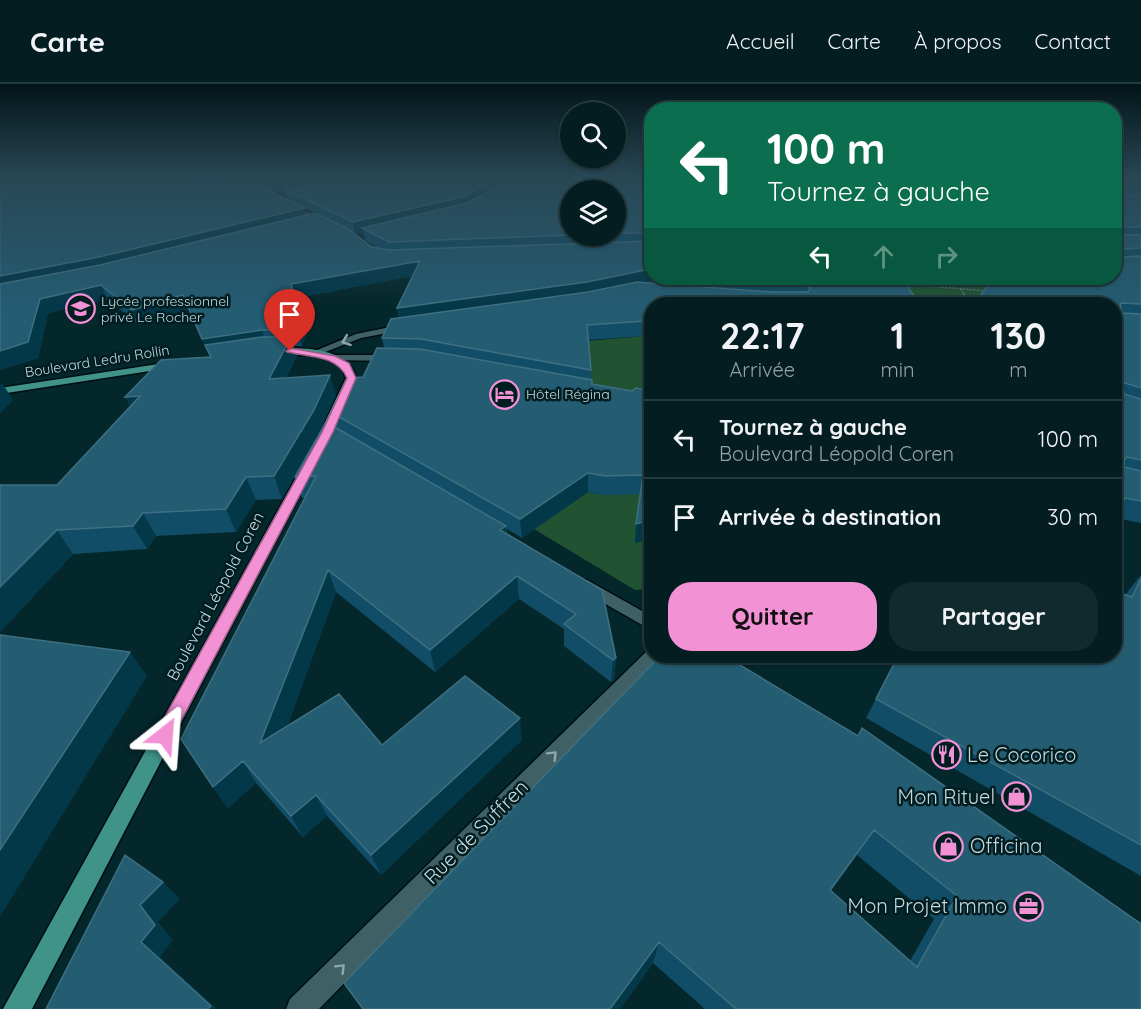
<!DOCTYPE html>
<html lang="fr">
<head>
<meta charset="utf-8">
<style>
	:root { --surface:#031d20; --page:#112a2d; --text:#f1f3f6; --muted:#97a2a5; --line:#243b3e; --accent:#f391d5 }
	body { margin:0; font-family:Quicksand,sans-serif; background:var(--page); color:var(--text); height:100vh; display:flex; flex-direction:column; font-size:22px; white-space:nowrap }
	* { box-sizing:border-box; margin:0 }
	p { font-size:20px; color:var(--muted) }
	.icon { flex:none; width:33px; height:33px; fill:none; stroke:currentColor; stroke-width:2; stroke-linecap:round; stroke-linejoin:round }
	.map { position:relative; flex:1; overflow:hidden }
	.sheet { position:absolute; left:644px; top:213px; width:478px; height:366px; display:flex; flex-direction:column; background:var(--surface); border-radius:24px; box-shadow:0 2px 4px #0004,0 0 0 2px var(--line) }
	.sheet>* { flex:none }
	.hud { position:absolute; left:644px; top:18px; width:478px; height:183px; border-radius:24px; box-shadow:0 2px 4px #0004,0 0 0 2px var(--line); background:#0b6e4f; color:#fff; overflow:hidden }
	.buttons { position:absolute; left:560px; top:18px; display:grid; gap:12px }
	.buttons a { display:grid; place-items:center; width:66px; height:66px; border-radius:50%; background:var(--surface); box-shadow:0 2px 4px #0004,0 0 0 2px var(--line); font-size:30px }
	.pin { position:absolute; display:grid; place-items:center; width:51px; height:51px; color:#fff; margin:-62px -26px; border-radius:50% 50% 50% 0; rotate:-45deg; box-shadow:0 0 6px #0007 }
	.pin .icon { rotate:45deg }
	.me { position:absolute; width:66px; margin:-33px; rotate:28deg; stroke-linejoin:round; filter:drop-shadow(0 0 4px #0008) }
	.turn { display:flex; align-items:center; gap:21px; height:126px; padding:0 24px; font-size:27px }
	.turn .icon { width:78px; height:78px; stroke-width:2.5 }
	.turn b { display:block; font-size:42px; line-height:51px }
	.lanes { display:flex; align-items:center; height:57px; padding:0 24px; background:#0003; justify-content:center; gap:30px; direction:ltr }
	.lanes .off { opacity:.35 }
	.eta { display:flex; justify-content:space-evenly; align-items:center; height:102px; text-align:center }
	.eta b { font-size:36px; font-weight:700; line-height:42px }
	.cta { display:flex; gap:12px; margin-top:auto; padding:12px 24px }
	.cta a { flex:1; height:69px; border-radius:24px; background:var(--accent); color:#111; font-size:24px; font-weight:700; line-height:69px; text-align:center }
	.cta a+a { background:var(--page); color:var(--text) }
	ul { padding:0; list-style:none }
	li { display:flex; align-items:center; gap:18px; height:78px; padding:0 24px; border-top:2px solid var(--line) }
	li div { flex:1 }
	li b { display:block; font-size:22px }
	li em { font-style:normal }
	header { display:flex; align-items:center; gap:36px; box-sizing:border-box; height:84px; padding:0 30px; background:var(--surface); border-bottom:2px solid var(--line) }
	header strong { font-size:28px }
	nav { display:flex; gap:33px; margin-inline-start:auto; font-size:21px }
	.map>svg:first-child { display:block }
</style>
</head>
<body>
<header>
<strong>Carte</strong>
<nav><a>Accueil</a><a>Carte</a><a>À propos</a><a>Contact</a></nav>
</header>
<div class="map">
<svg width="1141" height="925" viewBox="0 0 1141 925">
	<rect width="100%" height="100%" fill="#04272b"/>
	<path fill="#215232" d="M890,194H1011L1042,220H963L851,210Z
		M644,252L651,257V310L590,299L587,257Z
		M651,402V505L635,506L534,445L588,408L604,411Z"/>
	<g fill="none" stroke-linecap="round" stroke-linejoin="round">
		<defs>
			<path id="minor" d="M247,94H252L262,105L328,139L323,140L258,107Z
				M405,240L408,241V245L361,254L315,272L310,269L356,250Z
				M332,271H392L397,274L392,277L328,276L327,274Z
				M587,496L651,532V546L581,506L579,502L581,498Z
				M651,566V572H662L659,577L319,925H286L290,915L647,567Z"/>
			<path id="major" d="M293,264C317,265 348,267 356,294L326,360L322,361L316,357L346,294C335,257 288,279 271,267L276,264Z
				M172,278L177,281L176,283L0,310V304Z
				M308,379L314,383L32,925H3L302,383Z"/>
		</defs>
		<use href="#minor" stroke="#000f12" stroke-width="3"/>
		<use href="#major" stroke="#000f12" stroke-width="3"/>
		<path stroke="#597477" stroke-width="1.5" stroke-dasharray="2 1.5" stroke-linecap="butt" d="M914,201L988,207
			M903,203H910L926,194
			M961,205L964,211"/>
		<path stroke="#597477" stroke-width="2" stroke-dasharray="4 1.5" stroke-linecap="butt" d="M964,210L969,220"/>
		<use href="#minor" fill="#3f6165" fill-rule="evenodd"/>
		<use href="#major" fill="#409389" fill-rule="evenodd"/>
	</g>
	<path fill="#114d66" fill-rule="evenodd" d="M0,94H249L251,100L306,131L315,129L287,115L285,107L275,109L263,103L255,94H651V194H901L920,220H651V256L645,252L588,256L591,286V296L592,300L632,307L647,306L648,296L651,294V455L635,459L641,410L604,411L588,408L522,454L507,445V450L616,574L614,596L611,598L564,562V545L519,515L435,588L336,508L287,643L382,661L522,656L381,791L327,732L303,753L256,699L228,724L213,703L305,414H302L295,393L336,344L332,329L363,293L384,264L382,254L399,234L397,224L412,192L296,214L307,250L302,262H294L297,272L286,294L336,311L320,347L282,415L256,416L236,448L156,452L147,465L73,470L0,548V401H57L210,273L188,225L139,241L108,215L48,229L38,274L0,286ZM615,106V152H570ZM363,148L365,156L380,165L372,163L355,150ZM657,197V200L647,199Z
		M1114,94H1141V439L1116,434Z
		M1141,491V792L866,634L898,572H1114L1126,511L1128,507Z
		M660,572L1141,925H705L653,879L620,925H363ZM857,771L934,835L910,877L831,807Z"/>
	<path fill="#033849" d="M302,94H374L284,105L285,107L275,109L273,98Z
		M495,95L496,105L463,124L362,144L363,148L355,150L353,138Z
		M304,124L307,135L0,208V192Z
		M420,177L422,190L295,214L291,200Z
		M651,185V194H658L657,197L587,212L400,238L397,224Z
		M827,194H861L848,199Z
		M101,201L108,215L48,229L38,274L0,286V267L40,215Z
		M183,211L188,225L139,241L132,226Z
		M303,235L307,250L302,262L297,246Z
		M262,246L267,262L205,261L209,270L202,255Z
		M291,253L297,272L275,315L269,295Z
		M330,291L336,311L320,347L282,415L274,392Z
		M2,299L13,316L0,330V302Z
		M140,312L136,334L125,313Z
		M588,389V408L522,454L520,435Z
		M246,393L256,416L236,448L226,425Z
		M143,429L156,452L147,465L133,442Z
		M651,436V455L635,459L636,440Z
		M506,442L508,464L500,446Z
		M57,446L73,470L0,548V503Z
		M328,486L336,508L273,681L260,659Z
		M517,492L519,515L435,588L430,566Z
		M130,568L147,592L0,833V766Z
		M616,574L614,596L611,598L613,576Z
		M520,634L522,656L381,791L371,771Z
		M243,677L256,699L228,724L213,703Z
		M316,711L327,732L303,753L291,732Z
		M874,746L857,771L814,829L830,806Z
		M163,798L180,815L158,838L173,856L160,873L217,925H208L141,858L140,821Z
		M659,858L653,879L620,925H610Z"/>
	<path fill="#245c72" stroke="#3e7082" stroke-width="1.5" fill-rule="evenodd" d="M21,94H103L196,102L256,100L304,124L99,173L0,192V122H2L0,121V96Z
		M263,94H302L273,98Z
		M354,94H651V148L615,150V106H570V151L389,158L362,144L467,119L503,100V97L495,95L462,113L353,138L284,105Z
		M1114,94H1118L1119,97L1141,98V103H1119L1118,111H1141V143H1120L1118,149L1121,151H1141V164L1121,165L1119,167L1121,173L1141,172V220L1122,219L1120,221L1122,229L1141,230V304L1125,299L1122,301L1124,310L1141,315V376L1127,373L1124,376V383L1141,387V417L1125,414L1114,437V220H974L994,194H1114Z
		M315,129L348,145L372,163L389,166L651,157V185L587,198L397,224L420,177L291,200L303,235L297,246H262L202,255L183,211L132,226L101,201L40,215L28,258L0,267V200L100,181Z
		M674,194H833L841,196L851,194H901L920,220H651V240L646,237L587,241L591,286L421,255L382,254L391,235L588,208L637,198L772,208H808L810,204L804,201Z
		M261,253H291L269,295L330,291L314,326L274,392L246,393L226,425L143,429L133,442L57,446L0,503V401H57L140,312L125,313L161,276L211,273L205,261Z
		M377,264L420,265L592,296V300L632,307L636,304L651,307V436L636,440L643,391L605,392L588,389L520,435L332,329L348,294L363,293Z
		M326,338L506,442L500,446L602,506L616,574L613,576L564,540L576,530L517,492L430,566L328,486L260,659L339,610L382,661L465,592L520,634L371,771L316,711L291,732L243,677L213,703L181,655L316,392L295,393Z
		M1141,494V761L876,615L898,572H1114V507L1132,513Z
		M0,551L130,568L0,766Z
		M660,572H725L858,652L862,644L1141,840V925H736L659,858L610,925H363L344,899ZM874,746L957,812L917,883L830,806Z
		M125,771L163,798L140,821L155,841L141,858L211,922L208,925H46Z"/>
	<defs><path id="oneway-chevron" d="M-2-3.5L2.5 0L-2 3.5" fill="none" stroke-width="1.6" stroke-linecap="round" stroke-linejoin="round" transform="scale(1.5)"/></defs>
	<g stroke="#90a8ab">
		<use href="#oneway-chevron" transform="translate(346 257) rotate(159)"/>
		<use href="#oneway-chevron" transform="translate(553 671) rotate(-45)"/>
		<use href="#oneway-chevron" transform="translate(341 884) rotate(-45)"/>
	</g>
	<linearGradient id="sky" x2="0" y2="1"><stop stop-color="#021518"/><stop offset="0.42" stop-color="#294755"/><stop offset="1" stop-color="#294755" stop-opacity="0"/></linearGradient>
	<rect width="1141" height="224" fill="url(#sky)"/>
	<path fill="#f391d5" stroke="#9e5e8a" stroke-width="1.5" d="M290,264L335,272L349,279L356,294L333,348L171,656L165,659L158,656L155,651L158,645L322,348L347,294C337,271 309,273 287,268L286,267Z"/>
	<defs>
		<symbol id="school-ring" viewBox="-11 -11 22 22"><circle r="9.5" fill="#001e22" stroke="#f391d5" stroke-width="1.5"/><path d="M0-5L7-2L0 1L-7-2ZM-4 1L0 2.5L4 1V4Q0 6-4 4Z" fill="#f391d5"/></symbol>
		<symbol id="hotel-ring" viewBox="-11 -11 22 22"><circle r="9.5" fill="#001e22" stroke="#f391d5" stroke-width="1.5"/><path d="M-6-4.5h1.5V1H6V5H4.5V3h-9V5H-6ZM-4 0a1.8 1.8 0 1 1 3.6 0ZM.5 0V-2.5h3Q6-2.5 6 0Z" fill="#f391d5"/></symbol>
		<symbol id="restaurant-ring" viewBox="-11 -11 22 22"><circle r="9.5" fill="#001e22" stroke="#f391d5" stroke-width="1.5"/><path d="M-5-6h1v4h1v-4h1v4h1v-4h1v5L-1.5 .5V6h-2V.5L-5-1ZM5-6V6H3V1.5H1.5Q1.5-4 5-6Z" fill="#f391d5"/></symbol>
		<symbol id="shop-ring" viewBox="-11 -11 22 22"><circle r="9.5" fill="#001e22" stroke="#f391d5" stroke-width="1.5"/><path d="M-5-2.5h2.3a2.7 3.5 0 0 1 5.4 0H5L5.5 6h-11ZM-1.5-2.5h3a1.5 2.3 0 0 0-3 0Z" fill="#f391d5"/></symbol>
		<symbol id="office-ring" viewBox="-11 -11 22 22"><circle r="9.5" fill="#001e22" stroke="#f391d5" stroke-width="1.5"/><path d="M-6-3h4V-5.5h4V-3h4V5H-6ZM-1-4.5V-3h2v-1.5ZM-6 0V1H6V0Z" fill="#f391d5"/></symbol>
	</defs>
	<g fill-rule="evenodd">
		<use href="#school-ring" x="64" y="208" width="33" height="33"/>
		<use href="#hotel-ring" x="488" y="294" width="33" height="33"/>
		<use href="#restaurant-ring" x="930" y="654" width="33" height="33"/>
		<use href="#shop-ring" x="1000" y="696" width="33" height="33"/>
		<use href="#shop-ring" x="932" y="746" width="33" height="33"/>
		<use href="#office-ring" x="1012" y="806" width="33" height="33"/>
	</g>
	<g text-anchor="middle" stroke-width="5" stroke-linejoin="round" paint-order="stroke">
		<g font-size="14" fill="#c6d8da" stroke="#001e22" text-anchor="start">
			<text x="101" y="222">Lycée professionnel<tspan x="101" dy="16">privé Le Rocher</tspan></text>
			<text x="526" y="315">Hôtel Régina</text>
		</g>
		<g font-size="14" fill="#c6d8da" stroke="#001e22">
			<text transform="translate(97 277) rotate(-9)" y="5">Boulevard Ledru Rollin</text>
		</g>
		<g font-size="16" fill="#c6d8da" stroke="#001e22">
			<text transform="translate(215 512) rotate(-62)" y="6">Boulevard Léopold Coren</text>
		</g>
		<g font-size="20" fill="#c6d8da" stroke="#001e22" text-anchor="start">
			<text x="967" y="678">Le Cocorico</text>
			<text x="995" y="720" text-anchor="end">Mon Rituel</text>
			<text x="970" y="769">Officina</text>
			<text x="1007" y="829" text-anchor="end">Mon Projet Immo</text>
		</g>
		<g font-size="20" fill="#c6d8da" stroke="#001e22">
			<text transform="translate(476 748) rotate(-45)" y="7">Rue de Suffren</text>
		</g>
	</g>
</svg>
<div class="buttons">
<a><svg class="icon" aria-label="search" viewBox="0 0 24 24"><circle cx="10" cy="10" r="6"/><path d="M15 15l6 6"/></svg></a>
<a><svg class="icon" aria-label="layers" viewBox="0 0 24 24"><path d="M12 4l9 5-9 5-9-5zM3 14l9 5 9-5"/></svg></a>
</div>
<div class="pin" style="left:290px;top:267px;background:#d93025"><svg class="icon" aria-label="arrive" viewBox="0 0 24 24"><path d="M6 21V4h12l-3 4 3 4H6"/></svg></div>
<svg class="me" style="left:165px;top:651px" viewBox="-20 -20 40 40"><path d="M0-17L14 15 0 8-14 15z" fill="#f391d5" stroke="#fff" stroke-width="4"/></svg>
<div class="hud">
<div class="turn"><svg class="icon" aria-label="left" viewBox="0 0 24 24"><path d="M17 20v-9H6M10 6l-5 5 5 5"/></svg><div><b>100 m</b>Tournez à gauche</div></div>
<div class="lanes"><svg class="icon" aria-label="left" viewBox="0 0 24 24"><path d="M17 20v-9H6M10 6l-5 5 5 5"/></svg><svg class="icon off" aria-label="ahead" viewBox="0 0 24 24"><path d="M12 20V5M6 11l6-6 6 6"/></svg><svg class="icon off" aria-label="right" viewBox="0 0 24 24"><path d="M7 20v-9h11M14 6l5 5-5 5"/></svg></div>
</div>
<section class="sheet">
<div class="eta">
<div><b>22:17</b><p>Arrivée</p></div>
<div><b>1</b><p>min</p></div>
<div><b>130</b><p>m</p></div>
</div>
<ul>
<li><svg class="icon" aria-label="left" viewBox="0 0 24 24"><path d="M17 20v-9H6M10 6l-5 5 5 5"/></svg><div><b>Tournez à gauche</b><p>Boulevard Léopold Coren</p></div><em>100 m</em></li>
<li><svg class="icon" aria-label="arrive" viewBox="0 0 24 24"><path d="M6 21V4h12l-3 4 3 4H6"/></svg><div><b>Arrivée à destination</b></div><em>30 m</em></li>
</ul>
<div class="cta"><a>Quitter</a><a>Partager</a></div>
</section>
</div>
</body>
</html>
